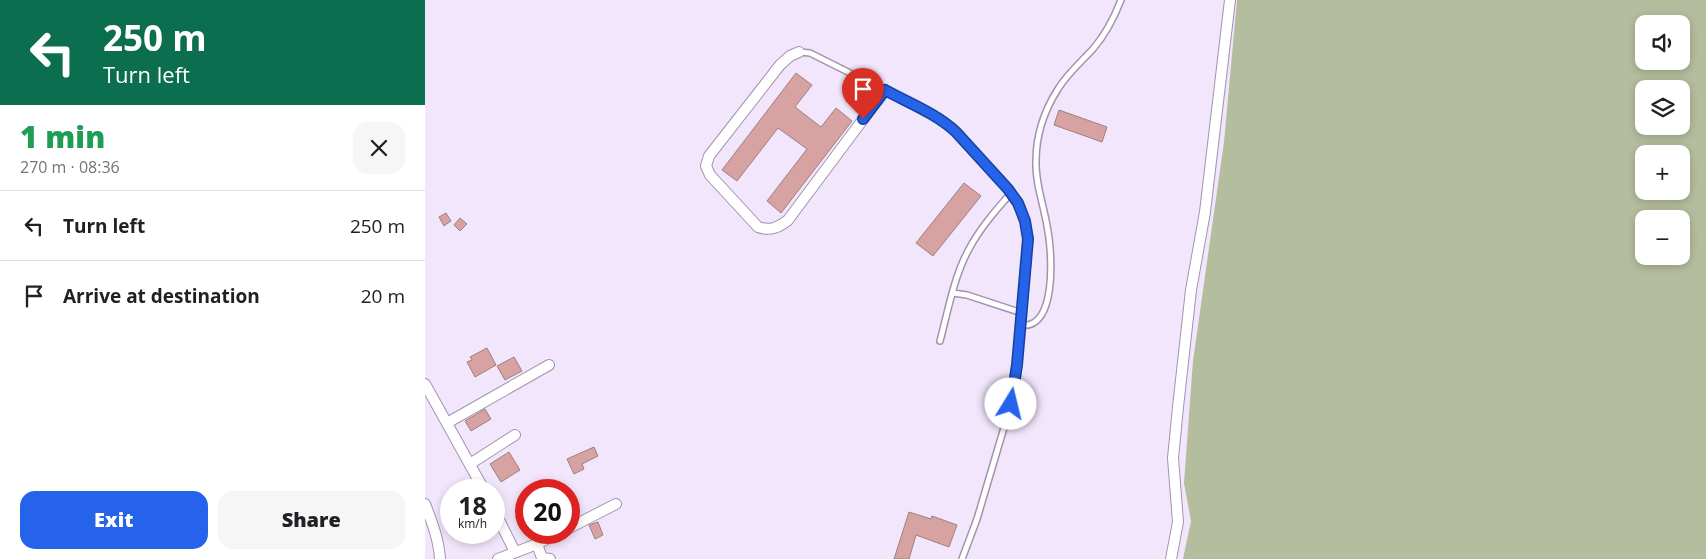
<!DOCTYPE html>
<html lang="en">
<head>
<meta charset="utf-8">
<style>
	:root { --surface:#fff; --page:#f6f6f6; --text:#202124; --muted:#757577; --line:#e0e0e0; --accent:#2563eb }
	body { margin:0; font-family:"Open Sans",sans-serif; background:var(--page); color:var(--text); height:100vh; display:flex; flex-direction:column; font-size:19px; white-space:nowrap }
	* { box-sizing:border-box; margin:0 }
	p { font-size:16px; color:var(--muted) }
	.icon { flex:none; width:28px; height:28px; fill:none; stroke:currentColor; stroke-width:2; stroke-linecap:round; stroke-linejoin:round }
	.map { position:relative; flex:1; overflow:hidden }
	.drawer { display:flex; flex-direction:column; background:var(--surface); width:425px }
	.drawer>* { flex:none }
	.guide { background:#0b6e4f; color:#fff; overflow:hidden }
	.buttons { position:absolute; left:1210px; top:15px; display:grid; gap:10px }
	.buttons a { display:grid; place-items:center; width:55px; height:55px; border-radius:10px; background:var(--surface); box-shadow:0 2px 8px #0003; font-size:25px }
	.speed { position:absolute; left:15px; top:479px; display:flex; gap:10px; font-size:25px; font-weight:700; text-align:center }
	.speed>* { display:grid; place-content:center; width:65px; height:65px; border-radius:50%; background:var(--surface); box-shadow:0 2px 8px #0003; line-height:1 }
	.speed small { font-size:12px; font-weight:400 }
	.speed .limit { border:8px solid #d22; background:#fff; color:#111 }
	.pin { position:absolute; display:grid; place-items:center; width:42px; height:42px; color:#fff; margin:-51px -21px; border-radius:50% 50% 50% 0; rotate:-45deg; box-shadow:0 0 5px #0007 }
	.pin .icon { rotate:45deg }
	.me { position:absolute; width:55px; margin:-28px; rotate:9deg; stroke-linejoin:round; filter:drop-shadow(0 0 4px #0008) }
	.turn { display:flex; align-items:center; gap:18px; height:105px; padding:0 20px; font-size:22px }
	.turn .icon { width:65px; height:65px; stroke-width:2.5 }
	.turn b { display:block; font-size:35px; line-height:42px }
	.round { display:grid; place-items:center; flex:none; width:52px; height:52px; border-radius:15px; background:var(--page) }
	.headline { display:flex; align-items:center; justify-content:space-between; height:85px; padding:0 20px }
	h1 { font-size:30px; font-weight:800; line-height:38px; color:#1e9e55 }
	.button { display:flex; gap:10px; margin-top:auto; padding:10px 20px }
	.button a { flex:1; height:58px; border-radius:15px; background:var(--accent); color:#fff; font-size:20px; font-weight:800; line-height:58px; text-align:center }
	.button a+a { background:var(--page); color:var(--text) }
	ul { padding:0; list-style:none }
	li { display:flex; align-items:center; gap:15px; height:70px; padding:0 20px; border-top:1px solid var(--line) }
	li div { flex:1 }
	li b { display:block; font-size:19px }
	li em { font-style:normal }
	main { display:flex; flex:1; min-height:0 }
	.map>svg:first-child { display:block }
</style>
</head>
<body>
<main>
<section class="drawer">
<div class="guide">
<div class="turn"><svg class="icon" aria-label="left" viewBox="0 0 24 24"><path d="M17 20v-9H6M10 6l-5 5 5 5"/></svg><div><b>250 m</b>Turn left</div></div>
</div>
<div class="headline"><div><h1>1 min</h1><p>270 m · 08:36</p></div><a class="round"><svg class="icon" aria-label="close" viewBox="0 0 24 24"><path d="M6 6l12 12M18 6L6 18"/></svg></a></div>
<ul>
<li><svg class="icon" aria-label="left" viewBox="0 0 24 24"><path d="M17 20v-9H6M10 6l-5 5 5 5"/></svg><div><b>Turn left</b></div><em>250 m</em></li>
<li><svg class="icon" aria-label="arrive" viewBox="0 0 24 24"><path d="M6 21V4h12l-3 4 3 4H6"/></svg><div><b>Arrive at destination</b></div><em>20 m</em></li>
</ul>
<div class="button"><a>Exit</a><a>Share</a></div>
</section>
<div class="map">
<svg width="1281" height="559" viewBox="0 0 1281 559">
	<rect width="100%" height="100%" fill="#f2e6fc"/>
	<path fill="#b4bd9d" fill-rule="evenodd" d="M812,0H1281V559H758L766,521L759,483L768,361L799,142ZM1219,24H1256V61H1219ZM1219,89H1256V126H1219ZM1219,154H1256V191H1219ZM1219,219H1256V256H1219Z"/>
	<path fill="#d6a3a2" stroke="#a07f7e" d="M371,73L387,85L370,107L396,127L411,108L427,121L356,213L342,201L382,149L353,128L312,181L297,170Z
		M634,110L682,127L677,142L629,125Z
		M539,183L556,196L508,256L491,243Z
		M21,213L26,221L19,226L14,217Z
		M35,218L42,224L35,231L29,225Z
		M62,348L71,365L50,377L42,362L47,360L45,357Z
		M89,357L97,371L80,380L72,366Z
		M60,409L66,419L46,431L40,421Z
		M169,447L173,456L157,464L159,469L149,474L142,459Z
		M84,452L95,470L76,482L65,464Z
		M484,512L506,519L507,516L532,525L524,547L491,535L484,559H469Z
		M173,522L178,535L170,539L164,525Z"/>
	<g fill="none" stroke-linecap="round" stroke-linejoin="round">
		<defs>
			<path id="service" d="M374,52L385,53L491,106L525,127L545,146L583,189L593,203L600,221L603,239L592,365L586,404L552,519L537,559
				M528,293L542,295L597,313
				M596,325C632,330 627,254 623,232C620,208 610,185 611,161C611,136 619,111 633,89C642,74 656,62 668,49C680,35 689,18 696,0
				M515,341C523,311 529,276 544,249C555,228 571,210 586,193"/>
			<path id="minor" d="M374,52L365,56L355,65L284,156L281,166L285,175L333,227C345,231 353,228 363,220L460,90
				M0,384L59,490
				M22,423L124,365
				M45,464L90,435
				M0,504C7,522 14,540 15,559
				M69,510L90,552
				M144,528L191,504
				M112,544L135,532
				M73,559L112,544L117,558L125,559
				M746,559L753,522L748,458L753,407L766,290L780,212L805,0"/>
		</defs>
		<use href="#service" stroke="#a193ad" stroke-width="8"/>
		<use href="#minor" stroke="#a193ad" stroke-width="12"/>
		<use href="#service" stroke="#fff" stroke-width="5"/>
		<use href="#minor" stroke="#fff" stroke-width="10"/>
	</g>
	<g fill="none" stroke-linecap="round" stroke-linejoin="round">
		<defs>
			<path id="route" d="M438,119L460,90C484,103 512,114 531,132L583,189L593,203L600,221L603,239L592,365L586,404"/>
		</defs>
		<use href="#route" stroke="#184099" stroke-width="12"/>
		<use href="#route" stroke="#2563eb" stroke-width="9"/>
	</g>
</svg>
<div class="buttons">
<a><svg class="icon" aria-label="sound" viewBox="0 0 24 24"><path d="M4 9h4l5-4v14l-5-4H4zM17 9q2 3 0 6"/></svg></a>
<a><svg class="icon" aria-label="layers" viewBox="0 0 24 24"><path d="M12 4l9 5-9 5-9-5zM3 14l9 5 9-5"/></svg></a>
<a>+</a>
<a>−</a>
</div>
<div class="speed"><div>18<small>km/h</small></div><div class="limit">20</div></div>
<div class="pin" style="left:438px;top:119px;background:#d93025"><svg class="icon" aria-label="arrive" viewBox="0 0 24 24"><path d="M6 21V4h12l-3 4 3 4H6"/></svg></div>
<svg class="me" style="left:586px;top:404px" viewBox="-20 -20 40 40"><circle r="19" fill="#fff"/><path d="M0-13L10 11 0 6-10 11z" fill="#2563eb"/></svg>
</div>
</main>
</body>
</html>
